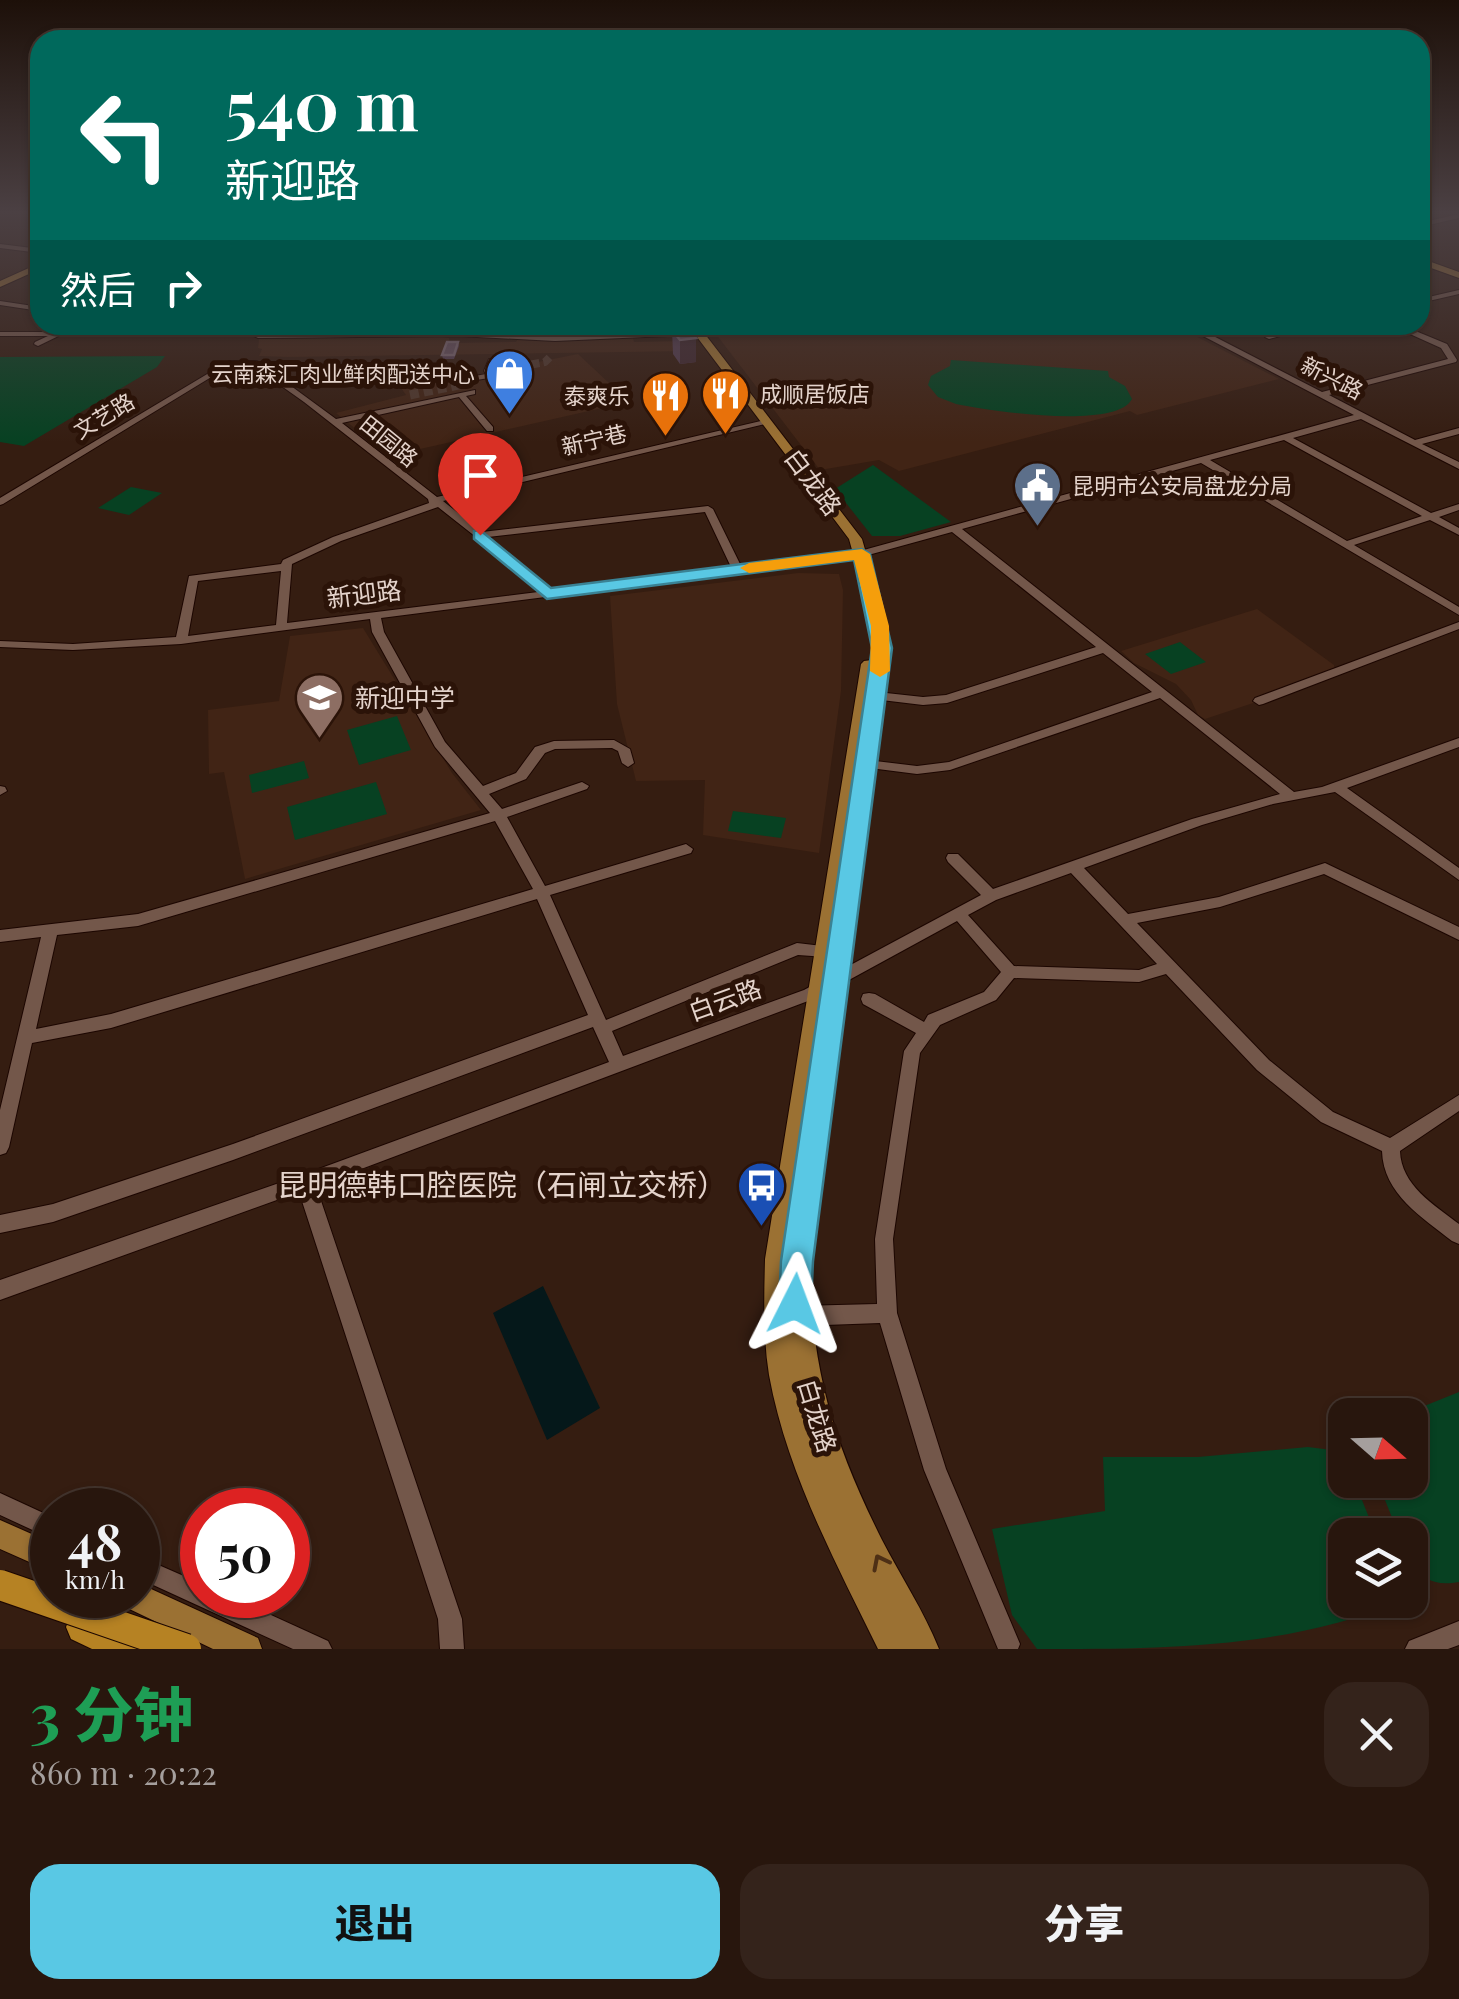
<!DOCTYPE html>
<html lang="zh">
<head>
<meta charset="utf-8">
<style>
	:root { --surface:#28160d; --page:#34231b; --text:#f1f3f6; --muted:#a59f9d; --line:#44352e; --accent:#59c8e4 }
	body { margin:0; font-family:"Playfair Display","Noto Sans SC",serif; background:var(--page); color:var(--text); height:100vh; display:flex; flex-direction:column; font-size:38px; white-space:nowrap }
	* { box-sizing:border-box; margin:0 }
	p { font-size:32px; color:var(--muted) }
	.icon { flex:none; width:55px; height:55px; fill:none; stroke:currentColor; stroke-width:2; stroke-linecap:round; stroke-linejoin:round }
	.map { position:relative; height:1649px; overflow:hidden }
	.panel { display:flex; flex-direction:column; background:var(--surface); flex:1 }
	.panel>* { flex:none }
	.guide { position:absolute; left:30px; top:30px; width:1400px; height:305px; border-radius:30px; box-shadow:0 2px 8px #0004,0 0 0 2px var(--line); background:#00695c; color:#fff; overflow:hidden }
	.needle { width:65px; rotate:110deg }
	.controls { position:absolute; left:1328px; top:1398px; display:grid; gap:20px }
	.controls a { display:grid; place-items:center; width:100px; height:100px; border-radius:20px; background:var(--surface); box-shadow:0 2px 8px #0004,0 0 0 2px var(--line); font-size:50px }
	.speed { position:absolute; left:30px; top:1488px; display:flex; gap:20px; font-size:50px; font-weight:700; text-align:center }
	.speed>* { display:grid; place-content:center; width:130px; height:130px; border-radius:50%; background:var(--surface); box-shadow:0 2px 8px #0004,0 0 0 2px var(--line); line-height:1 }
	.speed small { font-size:25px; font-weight:400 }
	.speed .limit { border:15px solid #d22; background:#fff; color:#111 }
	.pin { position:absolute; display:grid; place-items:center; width:85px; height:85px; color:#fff; margin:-102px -42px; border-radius:50% 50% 50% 0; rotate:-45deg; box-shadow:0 0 10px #0007 }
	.pin .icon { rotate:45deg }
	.me { position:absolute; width:110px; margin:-55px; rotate:3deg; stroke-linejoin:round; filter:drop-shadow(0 0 8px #0008) }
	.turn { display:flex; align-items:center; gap:35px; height:210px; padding:0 30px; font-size:45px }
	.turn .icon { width:130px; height:130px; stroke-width:2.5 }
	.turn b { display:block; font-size:70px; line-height:85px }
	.then { display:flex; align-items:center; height:95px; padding:0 30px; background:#0003; gap:20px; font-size:38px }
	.round { display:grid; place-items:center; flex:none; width:105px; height:105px; border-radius:30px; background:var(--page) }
	.summary { display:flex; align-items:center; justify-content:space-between; height:170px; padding:0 30px }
	h1 { font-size:60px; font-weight:800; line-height:75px; color:#1e9e55 }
	.action { display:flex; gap:20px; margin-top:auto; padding:20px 30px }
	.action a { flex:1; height:115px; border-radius:30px; background:var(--accent); color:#111; font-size:40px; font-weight:800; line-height:115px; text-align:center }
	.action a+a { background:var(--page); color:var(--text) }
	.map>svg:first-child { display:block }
</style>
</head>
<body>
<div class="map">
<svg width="1459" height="1649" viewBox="0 0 1459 1649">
	<rect width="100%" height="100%" fill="#351d11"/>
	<path fill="#412415" d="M709,325H1174L1279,379L1137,415L1130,411L899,471L879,460L820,470Z
		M442,337L449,338V343L516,342L519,337L633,338L634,342L685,341L692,351L288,357L259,356L262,349L258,348L259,339Z
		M578,354L624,397L615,399L620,404L389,456L336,413L406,395L399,385L460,373L464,377Z
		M798,573L839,574L843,590L841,691L819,853L703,835L705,780L636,781L617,704L610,596Z
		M1257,609L1334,665L1335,676L1205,719L1198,715L1191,700L1176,684L1134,663L1121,651Z
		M363,628L452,773L481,810L245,879L224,772L209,774L208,710L279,701L290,636Z"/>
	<path fill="#074122" d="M165,356L157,367L24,446L0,442V357Z
		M951,360L1108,371L1109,377L1125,386L1132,399C1116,430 989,411 956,404L938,397L928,385L931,376L950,366Z
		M873,465L951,522L900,536H872L835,489Z
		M131,487L162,493L129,515L98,508Z
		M1180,642L1206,662L1171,674L1145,654Z
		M397,716L411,750L359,765L347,730Z
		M304,761L309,778L252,793L249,775Z
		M376,782L387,814L295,840L287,807Z
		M733,811L786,818L781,838L728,831Z
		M1459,1392V1582C1436,1586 1424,1581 1410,1562V1535H1399L1377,1480H1410V1415H1402Z
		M1308,1447L1332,1450L1345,1463V1480H1354L1376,1535H1345V1600H1403C1289,1649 1162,1649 1037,1649L1012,1615L992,1529L1105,1511L1103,1457H1198Z"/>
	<path fill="#05181a" d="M543,1286L600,1408L547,1440L493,1313Z"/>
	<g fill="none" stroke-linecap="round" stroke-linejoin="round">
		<path stroke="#4f382d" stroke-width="8" stroke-dasharray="8 4" stroke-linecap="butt" d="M508,369L545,362L550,357"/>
		<path stroke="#4f382d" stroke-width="9" stroke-dasharray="9 5" stroke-linecap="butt" d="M497,371L523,401
			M490,373L520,367
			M410,395L464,384"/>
		<defs>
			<path id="minor" d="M1459,214V218L1420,227V223Z
				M0,244L40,249V253L0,248Z
				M1459,290V294L1420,303V299Z
				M0,301L40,307V311L0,305Z
				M71,325H81L38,346L34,344L35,342L48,336H0V332H57Z
				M1182,325H1192L1322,392L1448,359L1441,348L1390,325H1401L1447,344L1457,360L1456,362L1329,395L1415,440L1459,428V434L1422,444L1459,462V469L1361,419L1293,438L1431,513L1459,504V510L1439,517L1459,528V535L1430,520L1354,545L1459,607V615L1201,463L962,529L1294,792L1322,787L1459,738V747L1347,788L1459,868V880L1335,792L1273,804L1202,825L1084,868L1128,914L1219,897L1325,863L1459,927V940L1324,874L1220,907L1137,923L1269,1060L1333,1112L1390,1138L1459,1095V1111L1400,1151C1401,1185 1434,1205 1459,1224V1244L1452,1241C1423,1218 1383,1194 1382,1151L1321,1122L1257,1070L1166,974L1139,982L1014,978L996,1000L940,1025L920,1053L893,1239L897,1313L946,1469L1020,1644L1018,1649H998L924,1470L880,1323L798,1326L791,1323L788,1316L791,1309L798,1306L877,1304L875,1239L904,1051L916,1033L863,1004L861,999L863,994L869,993L875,994L924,1022L928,1015L984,992L1001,972L957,921L816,998L316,1186L462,1619L464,1649H440L438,1619L299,1192L0,1300V1280L305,1174L609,1062L593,1027L233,1160L53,1222L0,1233V1215L53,1204L233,1144L588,1015L537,899L111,1028L32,1043L9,1147L6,1153L0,1155V1110L41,937L0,942V930L138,914L490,813L435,747L372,632L370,619L181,644L73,650L0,647V641L73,644L176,637L189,576L281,564L283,560L333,537L429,503L428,499L304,402L252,365H231L3,504L0,505V498L229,361H257L336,419L475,390V394L466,396L493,427V431H487L459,397L342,423L437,497L769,419V423L443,501L482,532L708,506L713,509L741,566L860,551L1354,415ZM1284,440L1422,516L1347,541L1210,460ZM438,507L476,537L538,592L287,623L292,564L341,541ZM705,512L731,567L549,590L488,537ZM952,532L1096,647L946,695L923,697L877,692L873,693L871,696L873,699L923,705L947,703L1103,653L1152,692L949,762L917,766L867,760L862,761L860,764L862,767L917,774L950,770L1160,698L1280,794L1192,819L993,889L958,854H948L946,858L948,862L981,895L804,990L623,1056L612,1031L798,955L826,957L831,955L834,951L831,947L797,943L606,1020L550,895L691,853L693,849L686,844L545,886L507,817L587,789L589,786L582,782L502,809L489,794L526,779L545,753L555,749L612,748L618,751L622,763L628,767L634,763L630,749L614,740L554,741L535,747L516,773L483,786L445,742L384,632L381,618L861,557ZM281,571L276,625L188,636L198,581ZM495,821L533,889L111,1014L36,1029L57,935L138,926ZM1071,873L1157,964L1139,970L1014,966L968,915L996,900Z
				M1309,325H1322L1269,339L1265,337Z
				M693,331V335H690L555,341L458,336L258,338L254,336L258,334L458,332L555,337Z
				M489,359L496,361L492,371L496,375L495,377L458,383V379L486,374L484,371Z
				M1459,622V629L1263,704L1259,705L1253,701L1255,698Z
				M0,786L5,787L7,791L0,795Z
				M0,1493L52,1517V1539L0,1515Z
				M138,1556L202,1584V1595H227L328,1641L332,1649H293L138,1578Z
				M1459,1621V1645L1448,1649H1405L1409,1641Z"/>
			<path id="major" d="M1420,258L1459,272V278L1420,264Z
				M40,263V269L0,287V281Z
				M688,325H698L862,539L887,626V676L809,1261C812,1372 833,1442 882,1540C901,1577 924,1611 939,1649H878C835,1561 787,1473 769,1375C763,1337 764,1298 765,1259L861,664L864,661L872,660L873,626L849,539Z
				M0,1520L52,1543V1572L0,1549Z
				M138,1583L258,1638L262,1649H213L121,1605L116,1595H138Z"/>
			<path id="highway" d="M83,1610L143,1637L148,1649H92L71,1639L66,1627L71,1615Z"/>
		</defs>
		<use href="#minor" stroke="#1c0600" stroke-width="2"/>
		<use href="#major" stroke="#1c0600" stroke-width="2"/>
		<use href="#highway" stroke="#1c0600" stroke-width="2"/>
		<use href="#minor" fill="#73574a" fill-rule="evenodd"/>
		<use href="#major" fill="#9b7133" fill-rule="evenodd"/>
		<use href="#highway" fill="#b68223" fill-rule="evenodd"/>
		<defs>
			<path id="highway-bridge" d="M0,1585L186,1649"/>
		</defs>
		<use href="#highway-bridge" stroke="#1c0600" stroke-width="32" stroke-linecap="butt"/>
		<use href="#highway-bridge" stroke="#b68223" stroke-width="30"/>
	</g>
	<path fill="#523c4d" d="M672,330L696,338V362L680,364L673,354Z
		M458,342L459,346L454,359H443L442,355Z"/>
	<path fill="#40292f" d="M696,338V362L680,364V340Z"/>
	<path fill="#624d5a" stroke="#76626c" stroke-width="2.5" d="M672,330H689L696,338L680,340Z
		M447,342H458L454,355H442Z"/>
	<defs><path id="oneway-chevron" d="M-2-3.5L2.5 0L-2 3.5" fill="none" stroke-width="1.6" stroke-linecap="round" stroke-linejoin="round" transform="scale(2.5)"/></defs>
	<use stroke="#4d2f15" href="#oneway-chevron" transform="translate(880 1562) rotate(-117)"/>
	<linearGradient id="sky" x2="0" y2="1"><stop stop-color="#1d1009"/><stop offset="0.48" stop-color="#4b4043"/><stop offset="1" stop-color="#4b4043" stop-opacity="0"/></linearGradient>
	<rect width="1459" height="442" fill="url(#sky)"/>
	<path fill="#59c8e4" stroke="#3a8294" stroke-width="2.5" d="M480,530L551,588L862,549L870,554L892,648L813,1261L811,1304L806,1316L795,1320L784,1316L779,1304L781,1261L872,648L854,560L547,599L474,539V531Z"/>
	<path fill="#f59e0b" d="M862,549L870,554L889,626L890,671L880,677L870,671L871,626L854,560L749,573L740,568L749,563Z"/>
	<defs>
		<symbol id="shop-pin" viewBox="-11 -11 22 30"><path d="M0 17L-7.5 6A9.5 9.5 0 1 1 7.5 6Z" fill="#3f7fe0" stroke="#2b1308"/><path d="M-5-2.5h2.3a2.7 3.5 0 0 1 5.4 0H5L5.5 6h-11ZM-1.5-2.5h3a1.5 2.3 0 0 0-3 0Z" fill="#fff"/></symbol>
		<symbol id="restaurant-pin" viewBox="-11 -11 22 30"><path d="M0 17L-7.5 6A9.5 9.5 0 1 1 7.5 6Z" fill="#e8710a" stroke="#2b1308"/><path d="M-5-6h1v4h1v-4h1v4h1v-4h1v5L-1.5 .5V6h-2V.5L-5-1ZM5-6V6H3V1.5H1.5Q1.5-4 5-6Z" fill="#fff"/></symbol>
		<symbol id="civic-pin" viewBox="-11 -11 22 30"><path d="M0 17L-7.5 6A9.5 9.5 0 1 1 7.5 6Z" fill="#5c6f8a" stroke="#2b1308"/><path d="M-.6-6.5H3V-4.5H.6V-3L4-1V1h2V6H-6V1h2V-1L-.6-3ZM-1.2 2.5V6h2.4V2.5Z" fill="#fff"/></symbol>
		<symbol id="school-pin" viewBox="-11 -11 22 30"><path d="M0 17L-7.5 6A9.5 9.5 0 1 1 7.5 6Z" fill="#8d6e63" stroke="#2b1308"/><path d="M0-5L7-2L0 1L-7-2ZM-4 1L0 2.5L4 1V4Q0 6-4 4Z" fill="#fff"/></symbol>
		<symbol id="bus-pin" viewBox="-11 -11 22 30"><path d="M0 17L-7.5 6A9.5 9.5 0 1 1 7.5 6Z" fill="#1a4fb4" stroke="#2b1308"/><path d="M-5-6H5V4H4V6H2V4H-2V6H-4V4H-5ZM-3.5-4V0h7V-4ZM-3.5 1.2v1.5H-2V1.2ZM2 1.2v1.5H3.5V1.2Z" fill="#fff"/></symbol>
	</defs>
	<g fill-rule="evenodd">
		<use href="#shop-pin" x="482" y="346" width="55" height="75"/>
		<use href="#restaurant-pin" x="698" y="366" width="55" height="75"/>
		<use href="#restaurant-pin" x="638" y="368" width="55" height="75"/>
		<use href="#civic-pin" x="1010" y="458" width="55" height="75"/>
		<use href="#school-pin" x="292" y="670" width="55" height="75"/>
		<use href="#bus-pin" x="734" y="1158" width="55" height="75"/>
	</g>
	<g text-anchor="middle" stroke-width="10" stroke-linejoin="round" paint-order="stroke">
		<g font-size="22" fill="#e4d3cb" stroke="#2b1308" text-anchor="end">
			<text x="475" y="382">云南森汇肉业鲜肉配送中心</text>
			<text x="760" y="402" text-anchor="start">成顺居饭店</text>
			<text x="630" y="404">泰爽乐</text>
			<text x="1072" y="494" text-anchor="start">昆明市公安局盘龙分局</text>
		</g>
		<g font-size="22" fill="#e4d3cb" stroke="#2b1308">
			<text transform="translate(1332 378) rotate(27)" y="8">新兴路</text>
			<text transform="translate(104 416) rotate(-31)" y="8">文艺路</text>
			<text transform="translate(594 440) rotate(-13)" y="8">新宁巷</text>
			<text transform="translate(389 441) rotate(39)" y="8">田园路</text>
		</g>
		<g font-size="25" fill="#e4d3cb" stroke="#2b1308">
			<text transform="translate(813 482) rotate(53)" y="9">白龙路</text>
			<text transform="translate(364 594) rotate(-7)" y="9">新迎路</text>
			<text transform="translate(725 1000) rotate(-20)" y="9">白云路</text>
			<text transform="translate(817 1416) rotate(73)" y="9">白龙路</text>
		</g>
		<g font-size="25" fill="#e4d3cb" stroke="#2b1308" text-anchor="start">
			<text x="355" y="707">新迎中学</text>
		</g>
		<g font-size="30" fill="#e4d3cb" stroke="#2b1308" text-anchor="end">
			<text x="727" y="1196">昆明德韩口腔医院（石闸立交桥）</text>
		</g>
	</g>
</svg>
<div class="controls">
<a><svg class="needle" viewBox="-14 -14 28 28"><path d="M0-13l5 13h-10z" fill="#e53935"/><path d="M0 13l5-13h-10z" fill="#a59f9d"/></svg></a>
<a><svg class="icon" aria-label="layers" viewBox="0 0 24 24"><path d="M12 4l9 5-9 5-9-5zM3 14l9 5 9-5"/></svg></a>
</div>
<div class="speed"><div>48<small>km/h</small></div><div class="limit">50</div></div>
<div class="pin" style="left:480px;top:535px;background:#d93025"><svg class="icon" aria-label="arrive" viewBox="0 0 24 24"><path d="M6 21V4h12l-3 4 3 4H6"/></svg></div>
<svg class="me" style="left:795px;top:1304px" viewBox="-20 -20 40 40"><path d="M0-17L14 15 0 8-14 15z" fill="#59c8e4" stroke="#fff" stroke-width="4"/></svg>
<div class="guide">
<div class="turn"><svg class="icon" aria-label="left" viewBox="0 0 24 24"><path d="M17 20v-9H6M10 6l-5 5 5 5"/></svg><div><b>540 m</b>新迎路</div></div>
<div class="then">然后<svg class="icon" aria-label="right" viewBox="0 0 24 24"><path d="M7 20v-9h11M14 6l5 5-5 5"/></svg></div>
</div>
</div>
<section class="panel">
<div class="summary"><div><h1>3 分钟</h1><p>860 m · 20:22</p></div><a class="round"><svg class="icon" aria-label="close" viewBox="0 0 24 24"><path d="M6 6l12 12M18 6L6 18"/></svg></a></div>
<div class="action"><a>退出</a><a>分享</a></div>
</section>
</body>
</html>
